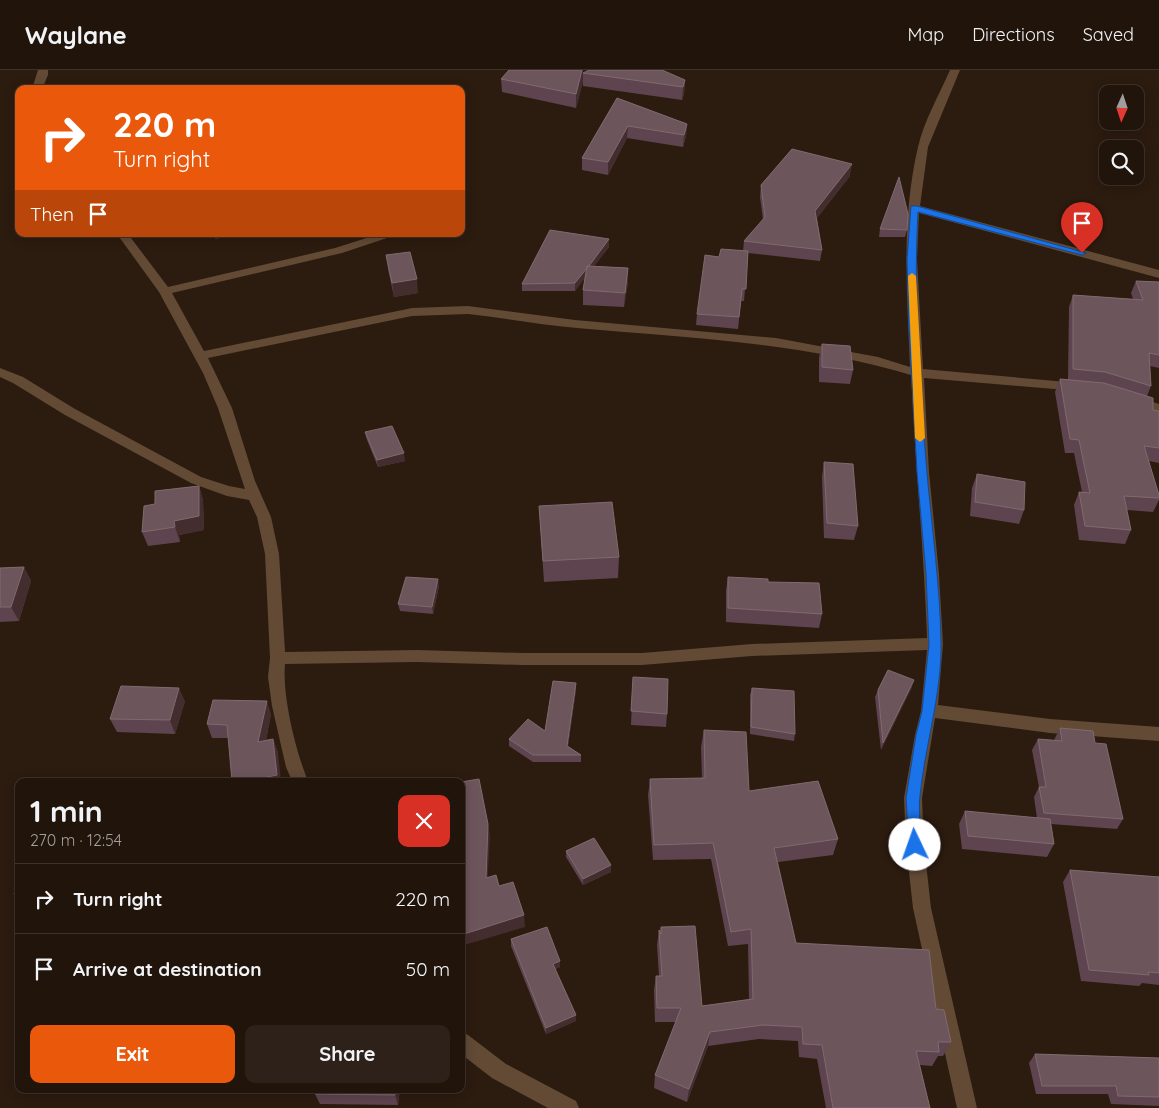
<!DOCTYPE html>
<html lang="en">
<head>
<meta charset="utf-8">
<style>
	:root { --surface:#21140b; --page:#2d2119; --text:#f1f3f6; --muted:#a29e9d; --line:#3e332c; --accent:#ea580c }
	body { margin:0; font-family:Quicksand,sans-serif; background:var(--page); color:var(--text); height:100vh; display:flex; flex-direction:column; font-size:19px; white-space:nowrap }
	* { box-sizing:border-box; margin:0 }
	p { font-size:16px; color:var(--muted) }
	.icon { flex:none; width:28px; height:28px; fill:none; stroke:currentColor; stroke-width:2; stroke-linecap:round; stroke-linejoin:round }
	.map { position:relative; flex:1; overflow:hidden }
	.panel { position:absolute; left:15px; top:708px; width:450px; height:315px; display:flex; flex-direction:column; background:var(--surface); border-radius:10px; box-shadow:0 2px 12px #0003,0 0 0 1px var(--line) }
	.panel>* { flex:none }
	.guide { position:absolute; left:15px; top:15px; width:450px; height:152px; border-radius:10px; box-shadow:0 2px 12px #0003,0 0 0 1px var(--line); background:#ea580c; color:#fff; overflow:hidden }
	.needle { width:32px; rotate:183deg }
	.fabs { position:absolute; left:1099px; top:15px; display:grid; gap:10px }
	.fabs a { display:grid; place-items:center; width:45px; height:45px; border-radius:10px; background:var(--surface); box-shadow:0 2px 12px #0003,0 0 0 1px var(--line); font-size:25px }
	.pin { position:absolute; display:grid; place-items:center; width:42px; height:42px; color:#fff; margin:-51px -21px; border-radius:50% 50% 50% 0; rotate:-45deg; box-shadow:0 0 5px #0007 }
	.pin .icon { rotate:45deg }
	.me { position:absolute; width:55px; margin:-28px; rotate:357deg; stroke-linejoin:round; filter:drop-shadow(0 0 4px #0008) }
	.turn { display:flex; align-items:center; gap:18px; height:105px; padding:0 15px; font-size:22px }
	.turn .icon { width:65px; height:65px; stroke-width:2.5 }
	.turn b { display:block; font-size:35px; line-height:42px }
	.then { display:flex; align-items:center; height:48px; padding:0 15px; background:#0003; gap:10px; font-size:19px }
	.round { display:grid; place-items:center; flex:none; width:52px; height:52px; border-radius:10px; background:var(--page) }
	.head { display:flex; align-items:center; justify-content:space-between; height:85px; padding:0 15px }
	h1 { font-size:30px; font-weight:700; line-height:38px }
	.action { display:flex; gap:10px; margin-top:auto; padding:10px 15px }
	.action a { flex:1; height:58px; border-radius:10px; background:var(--accent); color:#fff; font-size:20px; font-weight:700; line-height:58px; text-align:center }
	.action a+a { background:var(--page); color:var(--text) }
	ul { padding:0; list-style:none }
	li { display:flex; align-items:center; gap:15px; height:70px; padding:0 15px; border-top:1px solid var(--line) }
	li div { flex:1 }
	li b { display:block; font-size:19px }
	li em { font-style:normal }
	header { display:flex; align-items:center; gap:30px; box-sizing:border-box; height:70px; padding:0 25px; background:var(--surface); border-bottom:1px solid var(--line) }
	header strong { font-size:24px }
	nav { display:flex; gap:28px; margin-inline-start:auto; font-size:18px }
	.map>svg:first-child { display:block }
</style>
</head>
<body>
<header>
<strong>Waylane</strong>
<nav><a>Map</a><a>Directions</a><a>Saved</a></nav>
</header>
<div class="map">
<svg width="1159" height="1038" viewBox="0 0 1159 1038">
	<rect width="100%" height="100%" fill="#2c1b0f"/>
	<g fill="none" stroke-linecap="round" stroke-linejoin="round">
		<path fill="#624a35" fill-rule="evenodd" d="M38,0H48V5L42,19H32Z
			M950,0H960L928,77L920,136L1159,200V208L919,143L917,189L923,299L1078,313L1084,317L1078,321L924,308L929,402L939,504L943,574L938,635L1050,649L1159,657V671L1050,663L935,648L922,728L924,775L931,838L977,1038H957L913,838L906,775L904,728L915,665L921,641L927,580L752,586L642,595H522L417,592L285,594C282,626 296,682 308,711H292L286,697L272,636L268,607L270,588L265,484L257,447L249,430L227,426L191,413L65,345L13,313L0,307V298L23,307L75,339L201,407L229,416L245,419L218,338L203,303L159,222L117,164H128L168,217L335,178L379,164H395L393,166L342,183L172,223L204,281L412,238L468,236L575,250L776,268L878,287L910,297C907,223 901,149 918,77C924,51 939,25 950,0ZM468,244C504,248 541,255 577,258C689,268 802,272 911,305C915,393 924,480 927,568L752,574L642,583H522L417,580L285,582L279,484L271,447L255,411L232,338L208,288L412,246Z
			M1134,326L1159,334V343L1129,333L1127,330Z
			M461,962L468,965L506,994L576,1031L579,1038H548L492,1008L461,984Z"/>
	</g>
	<path fill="#5e444e" d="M509,0H583V11L576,38L502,22L501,9Z
		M583,3L685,10L684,24L682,30L583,16Z
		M617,28L687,54L686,66L683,77L627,68L608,105L582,100V88Z
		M850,106L817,148L822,180L820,191L748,183L744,231H741L738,259L696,255L697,244L719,187L743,181L744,171L763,150L760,127L761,115Z
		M880,159L907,160L905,167H879Z
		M211,164H231L216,169Z
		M609,169V177L594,196L628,198V212L624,237L583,235V220L585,207L575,221H522V214Z
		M386,185L418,223L394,227L388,199Z
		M1136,211L1159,212V298L1150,296L1151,316L1147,326L1153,340L1159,341V393L1149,391L1159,425V430L1153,442L1127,440L1131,460L1125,474L1079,470L1074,435L1079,422H1082L1074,383H1065L1055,322L1060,309H1068L1069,237L1073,225L1133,229L1131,223Z
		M822,274L853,300L850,314L819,312V288Z
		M365,362L405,391L378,397L367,370Z
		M824,392L858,456L854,470L824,468L822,407Z
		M977,404L1024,440L1019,454L970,446L972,418Z
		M199,416L203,430L204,460L179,465L180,472L148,476L142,462L155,434Z
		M539,436L619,487L618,508L544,512Z
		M24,497L31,511L19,551L0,552V498Z
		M728,507L768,512L822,544L819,558L726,552V521Z
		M439,516L433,544L400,541L398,534Z
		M633,607L667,644L666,657L631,655Z
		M576,613V620L568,676L581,685V692H533L509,676V669L545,661Z
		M912,617L881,680L875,627L878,620Z
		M752,618L795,664L794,671L750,664V625Z
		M185,631L175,664L117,662L110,649Z
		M271,644L266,670L273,669L278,683L228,668H212L207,654Z
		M1060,658L1095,673L1123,749L1117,759L1051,754L1054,774L1047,787L962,779L959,754L965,741L1037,748L1034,727L1039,717L1032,680L1038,669L1054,670Z
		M704,660L749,721L838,769L833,785L778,792L796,873L936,939L951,972L943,986H938L932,996L920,995L930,1038H826L817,989L799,987L798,971L759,969L708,976L687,1032L654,1018L655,1005L676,952H655L654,920L656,906H659L657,875L659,860L660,863L661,857L702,936L749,929L748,874L728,876L711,789L653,790L648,725L650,709L702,708L701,677Z
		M566,781L611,802L583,815L566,787Z
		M1070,800L1158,807L1159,805V915L1142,913L1139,916L1081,911L1063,812Z
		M19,809V830L14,824Z
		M511,869L560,891V897L555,899L576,945V951L546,964L511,876Z
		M1035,984L1159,988V1036L1111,1034L1108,1024H1036L1029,993Z
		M316,1019H400L398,1035L320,1034L315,1024Z"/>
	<path fill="#442d2f" d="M582,0H583V11L576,38V24Z
		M685,10L684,24L682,30L683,17Z
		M687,54L686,66L683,77L684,65Z
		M628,56L627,68L608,105V92Z
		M852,94L850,106L814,152L815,141Z
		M215,164H231L216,169Z
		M266,164H276L267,167Z
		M609,169V177L575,221V213Z
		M628,198V212L624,237L625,223Z
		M417,209L418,223L394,227L392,213Z
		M404,383L405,391L378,397L377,390Z
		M199,416L203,430L204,460L179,465L180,472L175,457L174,451Z
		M24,497L31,511L19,551L11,537Z
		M438,509L439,516L433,544L432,537Z
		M914,610L912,617L881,680L883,673Z
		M576,613V620L567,683V676Z
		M179,618L185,631L175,664L170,650Z
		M267,631L271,644L263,686L258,672Z
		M273,669L278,683L281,711H248Z
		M488,754L490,766L487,820L486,808Z
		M611,795V802L583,815V809Z
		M524,845L525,857L461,876V865Z
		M560,891V897L553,900V894Z
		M576,945V951L546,964V958Z
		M710,962L708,976L687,1032L689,1019Z
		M396,1019H400L398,1035L395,1025Z"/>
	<path fill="#6d555c" stroke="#806a6f" d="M509,0H582L576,24L501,9Z
		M589,0H662L685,10L683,17L583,3Z
		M617,28L687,54L684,65L628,56L608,92L582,88Z
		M792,79L852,94L815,141L822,180L744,171L765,147L761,115Z
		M899,107L908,144L907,160L880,159Z
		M550,160L609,169L589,196H587V198L575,213L522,214Z
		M721,179L748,181L746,219H742L739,247L697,244L705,185L719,187Z
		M410,182L417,209L392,213L386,185Z
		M587,196L628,198L625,223L583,220Z
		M1136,211L1159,212V285L1149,283L1151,316L1105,302L1073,299V225L1143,230Z
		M822,274L850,276L853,300L822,297Z
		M1060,309L1104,313L1153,328V340L1159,341V378L1144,376L1159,425V428L1124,426L1131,460L1085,456L1079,422L1090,423L1079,370L1070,369Z
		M392,356L404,383L377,390L365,362Z
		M824,392L853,394L858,456L827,453Z
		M977,404L1025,412L1024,440L975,432Z
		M199,416V446L174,451L175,457L142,462L144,436L155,434V421Z
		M612,432L619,487L543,491L539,436Z
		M24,497L11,537H0V498Z
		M406,507L438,509L432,537L398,534Z
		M728,507L768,509V512L819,513L822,544L728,538Z
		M888,600L914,610L883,673L878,620Z
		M633,607L668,609L667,644L631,641Z
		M553,611L576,613L567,676L581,685H533L509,669L528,649L545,661Z
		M121,616L179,618L170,650L110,649Z
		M752,618L794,621L795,664L751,657Z
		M213,630L267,631L258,672L273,669L277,705L248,711H232L227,655L207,654Z
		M1060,658L1093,661L1095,673L1106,674L1123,749L1044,743L1039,717H1046L1038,669L1062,671Z
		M704,660L746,662L749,721L818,711L838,769L774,778L796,873L929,880L936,939L944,940L951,972H938L939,982L916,981L930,1038H833L822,975L803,974L802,957L763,955L710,962L689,1019L655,1005L681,938H657L656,906H662L659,860L661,864V857L695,856L702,936L753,929L751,859L731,862L713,773L654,775L650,709L705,708Z
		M166,709H210V711H165Z
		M479,709L488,754L486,808L496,805L499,816L513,812L524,845L461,865V764H462L461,760V712Z
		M965,741L1050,749L1054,774L968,766Z
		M594,768L611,795L583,809L566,781Z
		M1070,800L1159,807V903L1148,902L1149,905L1089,900Z
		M19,809V824H14Z
		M547,857L560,891L553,894L576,945L546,958L511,869Z
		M1035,984L1159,988V1027L1118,1026L1116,1016H1042Z
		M316,1019H396L395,1025L315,1024Z"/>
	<path fill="#1a73e8" stroke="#114b97" d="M911,136H917L1086,183L1082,185L918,142C913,228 920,316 927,403C932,459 940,516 941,572C942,624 925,675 920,726C918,742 921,759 922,775L920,779L915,781L911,779L909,775L906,728L916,665L922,641L929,574L926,504L917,402L909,257L907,189Z"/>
	<path fill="#f59e0b" d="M912,203L916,206L925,368L920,372L915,368L908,206Z"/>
</svg>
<div class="fabs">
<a><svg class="needle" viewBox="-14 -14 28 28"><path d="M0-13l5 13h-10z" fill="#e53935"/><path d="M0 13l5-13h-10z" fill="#a29e9d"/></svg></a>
<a><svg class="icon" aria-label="search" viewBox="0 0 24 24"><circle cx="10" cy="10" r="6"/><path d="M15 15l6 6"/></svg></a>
</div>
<div class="pin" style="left:1082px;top:183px;background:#d93025"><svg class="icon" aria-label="arrive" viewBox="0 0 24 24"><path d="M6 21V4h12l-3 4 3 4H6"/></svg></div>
<svg class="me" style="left:915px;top:775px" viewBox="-20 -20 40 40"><circle r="19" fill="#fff"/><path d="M0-13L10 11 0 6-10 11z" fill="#1a73e8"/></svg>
<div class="guide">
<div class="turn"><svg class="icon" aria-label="right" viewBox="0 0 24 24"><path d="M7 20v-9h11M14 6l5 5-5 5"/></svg><div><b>220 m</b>Turn right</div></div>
<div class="then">Then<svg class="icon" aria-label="arrive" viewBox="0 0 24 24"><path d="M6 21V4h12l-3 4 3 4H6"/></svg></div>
</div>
<section class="panel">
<div class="head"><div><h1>1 min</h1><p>270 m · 12:54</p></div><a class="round" style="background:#d93025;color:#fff"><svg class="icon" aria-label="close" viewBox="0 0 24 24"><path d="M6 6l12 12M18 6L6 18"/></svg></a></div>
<ul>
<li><svg class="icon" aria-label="right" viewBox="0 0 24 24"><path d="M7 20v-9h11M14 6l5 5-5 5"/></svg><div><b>Turn right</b></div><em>220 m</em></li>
<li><svg class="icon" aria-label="arrive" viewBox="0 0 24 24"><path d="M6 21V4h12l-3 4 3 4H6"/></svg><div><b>Arrive at destination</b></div><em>50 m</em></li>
</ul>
<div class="action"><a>Exit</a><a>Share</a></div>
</section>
</div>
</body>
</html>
